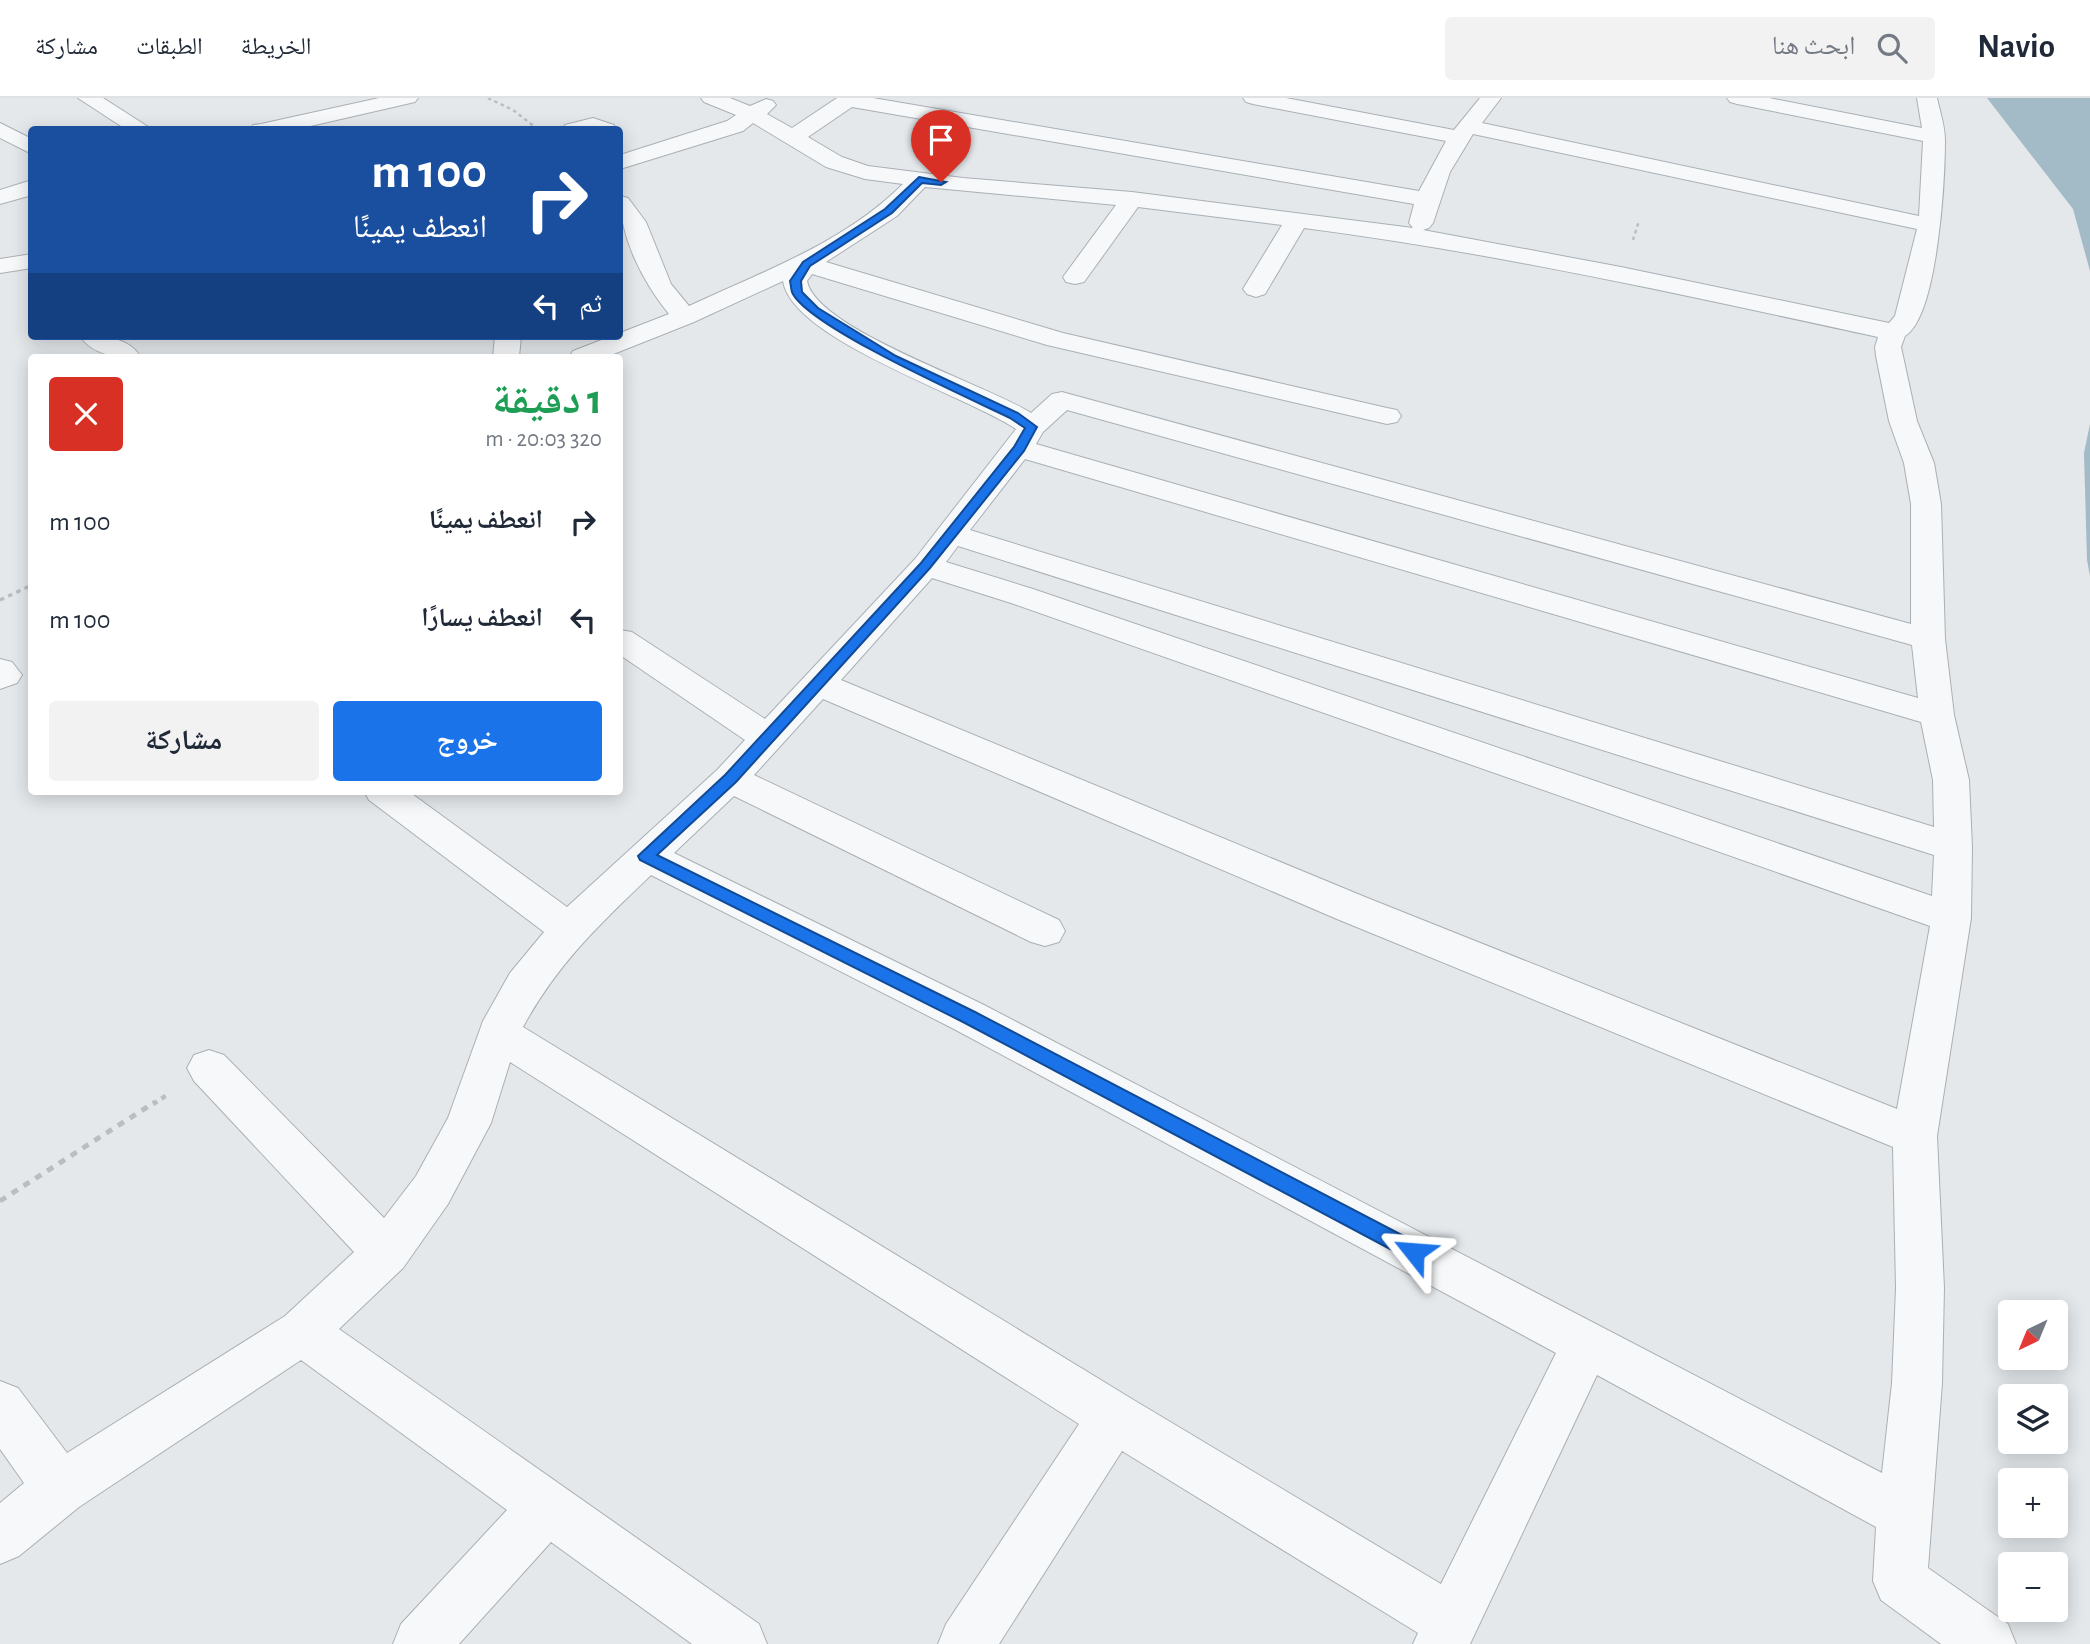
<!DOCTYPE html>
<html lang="ar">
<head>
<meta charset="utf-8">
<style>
	:root { --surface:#fff; --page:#f2f2f3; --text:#1f2937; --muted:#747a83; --line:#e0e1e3; --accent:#1a73e8 }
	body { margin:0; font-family:"Alegreya Sans","Noto Naskh Arabic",sans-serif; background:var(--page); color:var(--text); direction:rtl; height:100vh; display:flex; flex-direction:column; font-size:26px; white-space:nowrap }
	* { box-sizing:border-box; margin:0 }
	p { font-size:23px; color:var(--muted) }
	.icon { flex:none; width:38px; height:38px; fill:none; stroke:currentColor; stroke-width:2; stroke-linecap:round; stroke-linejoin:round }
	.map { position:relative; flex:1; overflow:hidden; direction:ltr }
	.side { position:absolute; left:28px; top:256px; width:595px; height:441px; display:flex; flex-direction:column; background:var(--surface); border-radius:7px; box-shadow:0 4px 18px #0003; direction:rtl }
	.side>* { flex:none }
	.banner { position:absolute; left:28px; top:28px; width:595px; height:214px; border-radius:7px; box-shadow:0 4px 18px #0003; direction:rtl; background:#1a4fa0; color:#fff; overflow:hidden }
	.needle { width:46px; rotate:223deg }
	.fabs { position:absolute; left:1998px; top:1202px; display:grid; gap:14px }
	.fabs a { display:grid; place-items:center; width:70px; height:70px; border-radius:7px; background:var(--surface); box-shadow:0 4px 18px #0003; font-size:35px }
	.pin { position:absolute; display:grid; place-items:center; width:60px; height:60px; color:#fff; margin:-72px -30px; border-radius:50% 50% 50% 0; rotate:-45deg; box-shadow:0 0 7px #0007 }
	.pin .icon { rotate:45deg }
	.me { position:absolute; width:77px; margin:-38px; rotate:298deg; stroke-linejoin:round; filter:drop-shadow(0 0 5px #0008) }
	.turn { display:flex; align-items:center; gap:24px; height:147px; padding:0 21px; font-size:32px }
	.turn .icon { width:91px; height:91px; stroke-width:2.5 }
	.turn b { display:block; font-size:49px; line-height:60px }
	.then { display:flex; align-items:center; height:66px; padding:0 21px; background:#0003; gap:14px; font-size:26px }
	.round { display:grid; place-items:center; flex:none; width:74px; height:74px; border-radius:7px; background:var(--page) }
	.head { display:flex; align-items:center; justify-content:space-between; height:119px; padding:0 21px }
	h1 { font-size:42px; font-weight:700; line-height:52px; color:#1e9e55 }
	.button { display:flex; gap:14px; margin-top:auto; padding:14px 21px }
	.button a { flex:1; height:80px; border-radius:7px; background:var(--accent); color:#fff; font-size:28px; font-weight:700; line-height:80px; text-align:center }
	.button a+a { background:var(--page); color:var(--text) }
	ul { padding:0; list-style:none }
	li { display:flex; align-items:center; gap:21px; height:98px; padding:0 21px }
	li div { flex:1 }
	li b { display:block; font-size:26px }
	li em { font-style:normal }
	header { display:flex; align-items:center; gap:42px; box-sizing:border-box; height:98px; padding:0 35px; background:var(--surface); border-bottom:2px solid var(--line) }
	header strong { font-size:33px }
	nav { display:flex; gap:38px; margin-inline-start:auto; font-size:24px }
	.search { width:490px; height:63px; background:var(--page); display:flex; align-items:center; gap:18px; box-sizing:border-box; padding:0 24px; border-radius:7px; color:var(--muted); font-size:26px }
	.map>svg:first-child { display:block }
</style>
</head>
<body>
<header>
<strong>Navio</strong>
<div class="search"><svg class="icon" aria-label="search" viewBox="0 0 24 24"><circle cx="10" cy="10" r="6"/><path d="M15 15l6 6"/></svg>ابحث هنا</div>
<nav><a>الخريطة</a><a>الطبقات</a><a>مشاركة</a></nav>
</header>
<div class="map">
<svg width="2090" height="1546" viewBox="0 0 2090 1546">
	<rect width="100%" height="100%" fill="#e4e8eb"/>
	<path fill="#a3bac7" d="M1987,0H2090V173L2073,111Z
		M2090,326V478L2087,462L2084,355Z"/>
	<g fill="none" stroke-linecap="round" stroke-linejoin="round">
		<defs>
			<path id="minor" d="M78,0H103L153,32H127Z
				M379,0H418L415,4L293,32H251L253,27L261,26Z
				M701,0H730L750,8L766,1L773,3L776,7L767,16L792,30L837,0H873L1419,93L1446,43L1253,6L1246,4L1243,0H1286L1454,32L1480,0H1501L1482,25L1919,118L1923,43L1737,6L1730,4L1727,0H1769L1922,30L1917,0H1937C1940,14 1945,28 1945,42C1945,81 1938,218 1905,238L1901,249L1917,323L1934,365L1941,406L1945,541L1954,617L1969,682L1972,749L1971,820L1937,1038L1944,1190L1942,1285L1928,1470L2008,1526L2016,1546H1941L1881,1502L1873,1483L1876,1429L1597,1277L1470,1546H1413L1418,1535L1122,1353L999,1546H938L946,1526L1079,1326L510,964L491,1025L448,1106L403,1170L339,1231L759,1526L767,1546H692L551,1444L459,1546H393L401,1526L507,1412L301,1262L79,1409L19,1458L0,1466V1405L24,1385L0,1351V1283L18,1290L67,1355L285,1218L354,1154L194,983L187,970L194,957L209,952L224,957L384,1120L416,1078L448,1020L483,923L510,875L544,834L369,702L364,693H408L567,809L717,672L745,642L620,557V532L632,534L765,621L915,461L1016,331C968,298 792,242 783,183L694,224L606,259H569L573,253L612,238H620V235L669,216C643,184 620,140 620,98L628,100L646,124L671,186L689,208C764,173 844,145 903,86L865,81L826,69L753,25L743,33L620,71V57L727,23L736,17L704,4ZM852,9L1414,106L1409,125L1413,130L1132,94L963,80L868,68L842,59L808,39ZM1473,36L1917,131L1895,218L1889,225L1621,169L1423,132L1429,130L1433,125L1450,74ZM925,89L1116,107L1063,179L1066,184L1075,186L1084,184L1138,109L1282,127L1243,191L1247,196L1256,199L1265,196L1304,130C1498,155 1688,198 1878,239L1875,249L1876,258L1889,323L1904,365L1911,406V526L1062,294L1052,296L1031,315C988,287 816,232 807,183L812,176L1047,247L1387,326L1397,324L1401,318L1397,312L1387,310L1063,235L826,164L897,118ZM1067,312L1912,547L1918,600L1036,346L1043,334ZM1025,361L1921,624L1933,682L1934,729L970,432ZM958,448L1934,757L1932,798L1033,491L946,464ZM932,480L1011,505L1930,828L1897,1011L1365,799L841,582ZM823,601L1337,821L1893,1049L1896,1190L1892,1285L1882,1375L984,907L674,755L734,698L1031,844L1045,848L1059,844L1065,833L1059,822L754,677ZM651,777L954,931L1556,1255L1441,1486L1132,1301L523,929C557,866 600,826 651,777Z
				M593,20L614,27L616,32H563L565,27Z
				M0,25L32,41V56L0,40Z
				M32,82V97L0,106V92Z
				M32,156V170L0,175V161Z
				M80,238C103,238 127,238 141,259C118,259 94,259 80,238Z
				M495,238H521L519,259H493Z
				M0,561L12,564L22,577L17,585L0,591Z"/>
		</defs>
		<use href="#minor" stroke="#a9b0b5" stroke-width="2"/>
		<path stroke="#babec2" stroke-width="2.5" stroke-dasharray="3.5 3.5" stroke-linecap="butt" d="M488,0L513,12L535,29
			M1633,142L1639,123"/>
		<path stroke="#babec2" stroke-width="3.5" stroke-dasharray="4.5 4.5" stroke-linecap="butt" d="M0,502L32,487"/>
		<path stroke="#babec2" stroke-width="4.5" stroke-dasharray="5 5" stroke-linecap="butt" d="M153,1006L167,997"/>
		<path stroke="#babec2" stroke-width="5" stroke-dasharray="7 7" stroke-linecap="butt" d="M0,1103L155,1004"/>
		<use href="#minor" fill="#f6f8f9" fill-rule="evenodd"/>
	</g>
	<path fill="#1a73e8" stroke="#114b97" stroke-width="2" d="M919,79L946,84L941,87L922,85L892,115L810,168L801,183L802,194L818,210L896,258L1018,315L1037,329L1024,353L930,470L736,684L657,757L975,914L1421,1147L1424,1154L1421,1160L1414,1163L1407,1160L963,924L640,762L638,758L725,677L921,465L1014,349L1025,330L1010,320C971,301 806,228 792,194C791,191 791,187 790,183L803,164L885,111Z"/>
</svg>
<div class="fabs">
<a><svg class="needle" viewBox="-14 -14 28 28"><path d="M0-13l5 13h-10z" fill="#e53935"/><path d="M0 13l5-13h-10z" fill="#747a83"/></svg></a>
<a><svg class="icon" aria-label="layers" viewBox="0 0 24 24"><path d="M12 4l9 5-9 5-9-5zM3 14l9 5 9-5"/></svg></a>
<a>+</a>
<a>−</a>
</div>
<div class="pin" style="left:941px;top:84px;background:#d93025"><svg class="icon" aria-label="arrive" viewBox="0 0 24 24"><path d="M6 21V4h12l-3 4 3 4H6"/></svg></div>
<svg class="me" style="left:1414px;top:1154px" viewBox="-20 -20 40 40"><path d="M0-17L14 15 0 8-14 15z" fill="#1a73e8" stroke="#fff" stroke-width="4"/></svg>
<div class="banner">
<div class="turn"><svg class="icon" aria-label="right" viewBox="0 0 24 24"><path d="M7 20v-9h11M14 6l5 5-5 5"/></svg><div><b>100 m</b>انعطف يمينًا</div></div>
<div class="then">ثم<svg class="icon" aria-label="left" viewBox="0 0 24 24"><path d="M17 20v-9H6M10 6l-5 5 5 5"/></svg></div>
</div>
<section class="side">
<div class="head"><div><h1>1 دقيقة</h1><p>320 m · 20:03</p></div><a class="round" style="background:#d93025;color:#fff"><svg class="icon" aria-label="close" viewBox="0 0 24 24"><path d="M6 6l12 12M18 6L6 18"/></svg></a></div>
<ul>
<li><svg class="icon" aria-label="right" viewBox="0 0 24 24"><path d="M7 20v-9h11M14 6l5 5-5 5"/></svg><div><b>انعطف يمينًا</b></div><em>100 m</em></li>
<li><svg class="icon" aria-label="left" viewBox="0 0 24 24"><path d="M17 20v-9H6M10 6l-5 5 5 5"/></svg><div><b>انعطف يسارًا</b></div><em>100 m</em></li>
</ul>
<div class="button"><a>خروج</a><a>مشاركة</a></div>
</section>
</div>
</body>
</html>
